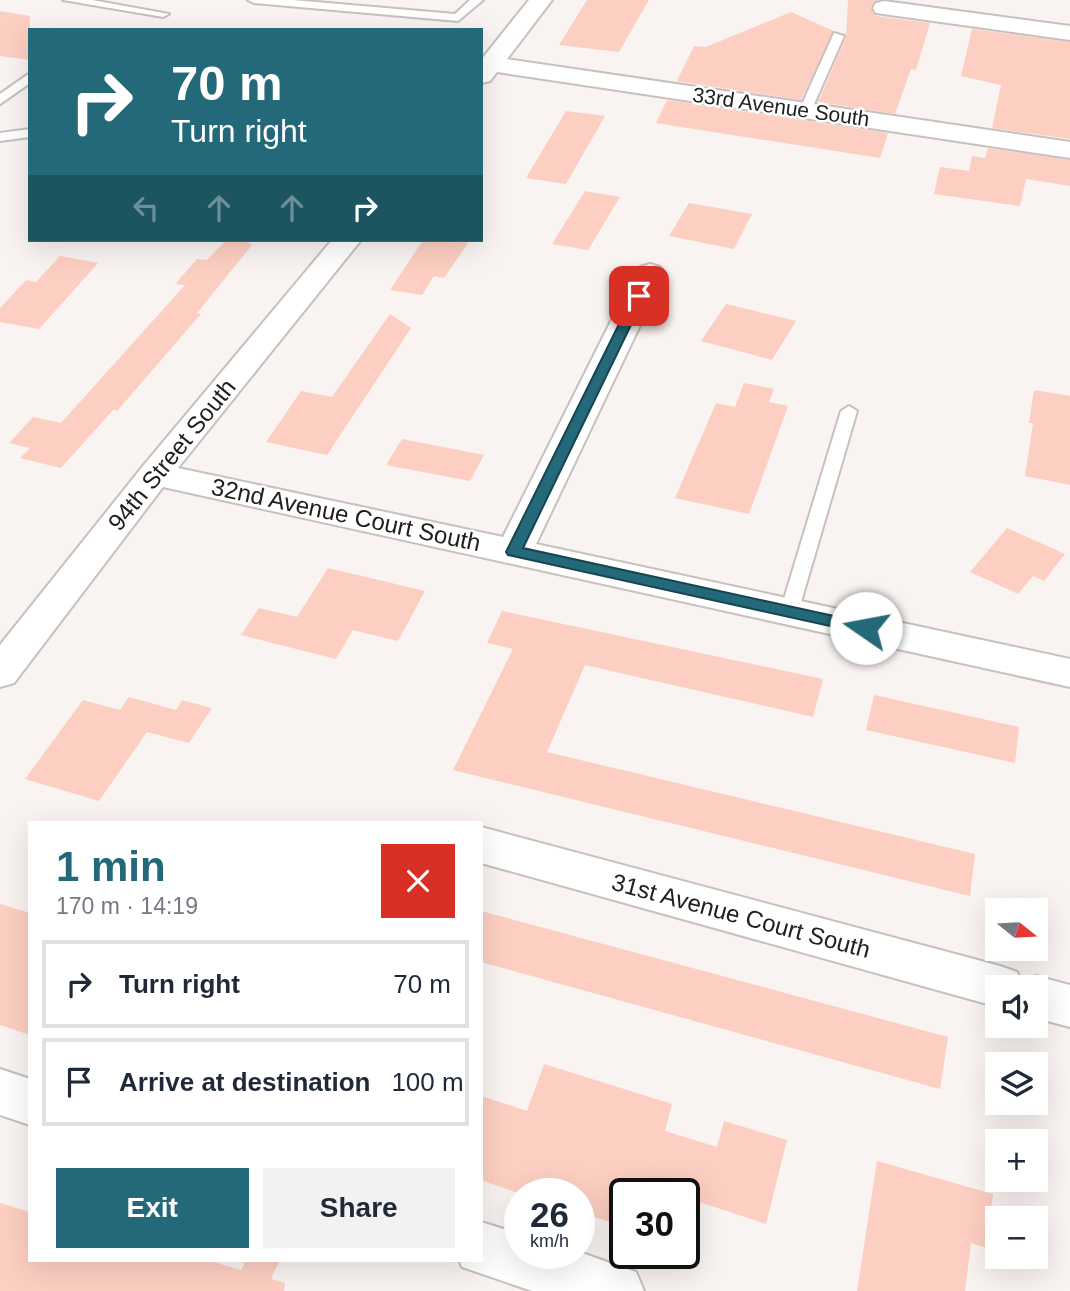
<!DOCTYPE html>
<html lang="en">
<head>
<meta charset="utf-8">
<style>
	:root { --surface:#fff; --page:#f2f2f3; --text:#1f2937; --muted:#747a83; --line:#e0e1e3; --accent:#246979 }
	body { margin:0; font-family:Arial,sans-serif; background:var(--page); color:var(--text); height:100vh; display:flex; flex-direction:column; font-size:26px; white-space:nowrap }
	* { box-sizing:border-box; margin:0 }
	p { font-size:23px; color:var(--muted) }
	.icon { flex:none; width:38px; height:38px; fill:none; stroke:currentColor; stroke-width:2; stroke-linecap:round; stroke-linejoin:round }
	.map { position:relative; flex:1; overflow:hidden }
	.sheet { position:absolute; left:28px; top:821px; width:455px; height:441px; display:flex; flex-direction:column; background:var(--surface); border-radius:0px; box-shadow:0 7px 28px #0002 }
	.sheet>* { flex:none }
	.banner { position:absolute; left:28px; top:28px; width:455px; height:214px; border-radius:0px; box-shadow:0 7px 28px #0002; background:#246979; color:#fff; overflow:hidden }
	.needle { width:46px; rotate:108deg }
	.controls { position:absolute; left:985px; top:898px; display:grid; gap:14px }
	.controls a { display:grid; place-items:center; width:63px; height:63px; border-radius:0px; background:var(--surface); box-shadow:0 7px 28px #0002; font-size:35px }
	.speed { position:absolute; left:504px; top:1178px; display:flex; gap:14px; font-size:35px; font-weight:700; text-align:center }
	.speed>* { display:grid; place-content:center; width:91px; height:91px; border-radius:50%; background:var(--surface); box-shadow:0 7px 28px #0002; line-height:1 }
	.speed small { font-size:18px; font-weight:400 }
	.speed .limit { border:4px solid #111; border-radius:10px; background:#fff; color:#111 }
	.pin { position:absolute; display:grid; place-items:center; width:60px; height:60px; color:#fff; margin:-30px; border-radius:14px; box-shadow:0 4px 10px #0006 }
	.me { position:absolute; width:77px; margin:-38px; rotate:282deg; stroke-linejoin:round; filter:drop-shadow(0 0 5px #0008) }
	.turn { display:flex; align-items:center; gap:24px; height:147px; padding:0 28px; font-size:32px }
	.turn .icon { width:91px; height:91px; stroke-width:2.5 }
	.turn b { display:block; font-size:49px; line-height:60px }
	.lanes { display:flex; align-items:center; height:66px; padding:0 28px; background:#0003; justify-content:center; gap:35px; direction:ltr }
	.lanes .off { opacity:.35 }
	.round { display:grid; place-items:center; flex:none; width:74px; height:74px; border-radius:0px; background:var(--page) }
	.overview { display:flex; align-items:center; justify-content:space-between; height:119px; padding:0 28px }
	h1 { font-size:42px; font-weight:700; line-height:52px; color:var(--accent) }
	.button { display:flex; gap:14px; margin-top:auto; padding:14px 28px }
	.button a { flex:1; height:80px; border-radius:0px; background:var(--accent); color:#fff; font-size:28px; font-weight:700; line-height:80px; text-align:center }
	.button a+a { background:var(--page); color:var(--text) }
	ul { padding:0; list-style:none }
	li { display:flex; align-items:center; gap:21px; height:88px; margin:0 14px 10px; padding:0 14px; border:4px solid var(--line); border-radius:0px }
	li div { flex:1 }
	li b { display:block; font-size:26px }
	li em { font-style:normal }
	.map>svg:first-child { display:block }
</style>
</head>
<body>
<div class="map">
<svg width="1070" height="1291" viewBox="0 0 1070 1291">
	<rect width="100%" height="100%" fill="#f9f3f1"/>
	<path fill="#fdcfc2" d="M587,0H649L619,52L559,45Z
		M848,0H877L871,7L876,16L930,23L916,70L911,69L895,114L818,102L846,37Z
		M0,11L30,16V60L0,56Z
		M791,12L834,31L801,100L677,81L694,46L706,47Z
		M972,29L1070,42V139L992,128L1001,85L961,76Z
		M667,100L888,133L880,158L656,123Z
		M566,111L605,116L566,184L526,178Z
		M988,148L1070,160V186L1026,179L1020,206L934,194L940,167L969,171L972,156L985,158Z
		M585,191L620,197L588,250L552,244Z
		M689,203L752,214L734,249L669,236Z
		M226,240H246L252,245L197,313L201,314L117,411L113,410L61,468L20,458L30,448L9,443L33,417L61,423L185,285L175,284L197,259L207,260Z
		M423,240H470L444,278L434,276L422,295L390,290Z
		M60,256L98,263L39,329L0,322V308L26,280L36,282Z
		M726,304L796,321L772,360L701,341Z
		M390,314L411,328L327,455L266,442L301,391L332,397Z
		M744,383L774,389L769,402L788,406L749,514L675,498L716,403L735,407Z
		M1034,390L1070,396V485L1025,476L1033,423H1029Z
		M402,439L484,455L470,481L386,465Z
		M1007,528L1065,554L1044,581L1033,576L1018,594L970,572Z
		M328,568L425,591L398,641L353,630L336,659L241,635L259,608L297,617Z
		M502,611L823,679L813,717L585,665L547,752L975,854L970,896L453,770L513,649L487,643Z
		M874,695L1019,727L1015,763L866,730Z
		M129,697L176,710L182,700L212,708L189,743L147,732L99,801L25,779L83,700L120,710Z
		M0,904L30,913V1035L0,1025Z
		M481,911L948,1037L940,1089L481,962Z
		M544,1064L672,1104L665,1131L717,1147L724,1121L787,1140L766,1224L684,1197V1194L649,1185L647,1194H625V1227L579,1212V1194H521L481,1180V1096L527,1111Z
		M877,1161L993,1194L987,1248L971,1243L965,1291H857Z
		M0,1203L30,1212V1260H206L241,1270L246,1260H280L271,1279L285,1283L284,1291H0Z"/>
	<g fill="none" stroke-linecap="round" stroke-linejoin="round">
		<defs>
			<path id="lane" d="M63,0H92L169,14L163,17Z
				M248,0H293L455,14L470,0H483L458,21L254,3Z
				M834,33L844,36L811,111L801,114L799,111Z
				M30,73V83L0,104V94Z
				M30,129V137L0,141V133Z
				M849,406L857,411L798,612L789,619L782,617L780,612L841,411Z"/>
			<path id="street" d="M529,0H552L507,59L1070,142V158L497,72L490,81L481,83V60Z
				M884,1L1070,26V40L876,13L873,8L876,3Z
				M332,240H361L178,468L503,537L635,273L640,267L650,264L660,267L665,273L536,544L1070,659V687L163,487L14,683L0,687V645L143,466Z
				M481,827L1000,966L1017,972L1021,982L1036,976L1070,985V1027L1036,1018V987H998V1007L481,863Z
				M0,1069L30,1079V1125L0,1115Z
				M481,1222L520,1234V1253L579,1252L636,1272L644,1291H532L462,1267L459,1260H481Z"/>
		</defs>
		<use href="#lane" stroke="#c7c0be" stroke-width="4"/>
		<use href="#street" stroke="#c7c0be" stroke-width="4"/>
		<use href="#lane" fill="#fff" fill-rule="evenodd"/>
		<use href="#street" fill="#fff" fill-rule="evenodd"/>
	</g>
	<path fill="#246979" stroke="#17444f" stroke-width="2" d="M639,292L645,296L523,548L866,623L874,628L871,632L866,634L508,555L506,552L633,296Z"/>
	<g text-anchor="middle" stroke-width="5" stroke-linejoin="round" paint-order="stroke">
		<g font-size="21" fill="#22201f" stroke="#fff">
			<text transform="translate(781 107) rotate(8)" y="7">33rd Avenue South</text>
		</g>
		<g font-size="24" fill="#22201f" stroke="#fff">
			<text transform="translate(172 455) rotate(-51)" y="8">94th Street South</text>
			<text transform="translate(346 515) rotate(12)" y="8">32nd Avenue Court South</text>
			<text transform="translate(741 916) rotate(15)" y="8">31st Avenue Court South</text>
		</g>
	</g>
</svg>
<div class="controls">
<a><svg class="needle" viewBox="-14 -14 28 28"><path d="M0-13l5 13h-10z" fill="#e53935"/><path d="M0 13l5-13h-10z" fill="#747a83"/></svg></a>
<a><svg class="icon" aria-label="sound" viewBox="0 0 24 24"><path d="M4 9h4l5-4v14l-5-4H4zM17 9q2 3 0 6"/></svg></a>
<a><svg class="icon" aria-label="layers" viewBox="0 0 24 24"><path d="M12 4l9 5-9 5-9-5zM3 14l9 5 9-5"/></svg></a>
<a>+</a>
<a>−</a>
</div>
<div class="speed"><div>26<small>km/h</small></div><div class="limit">30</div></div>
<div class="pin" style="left:639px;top:296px;background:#d93025"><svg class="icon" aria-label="arrive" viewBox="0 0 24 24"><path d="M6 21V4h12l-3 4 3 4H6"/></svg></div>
<svg class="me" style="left:866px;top:628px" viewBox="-20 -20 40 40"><circle r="19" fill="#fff"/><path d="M0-13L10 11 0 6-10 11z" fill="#246979"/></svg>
<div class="banner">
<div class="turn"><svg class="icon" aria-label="right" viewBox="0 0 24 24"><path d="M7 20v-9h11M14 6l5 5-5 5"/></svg><div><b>70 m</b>Turn right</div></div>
<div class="lanes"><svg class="icon off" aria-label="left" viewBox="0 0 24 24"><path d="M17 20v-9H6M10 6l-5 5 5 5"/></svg><svg class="icon off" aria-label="ahead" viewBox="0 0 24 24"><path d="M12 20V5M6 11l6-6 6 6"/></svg><svg class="icon off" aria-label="ahead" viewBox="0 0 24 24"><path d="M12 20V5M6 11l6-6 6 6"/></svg><svg class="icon" aria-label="right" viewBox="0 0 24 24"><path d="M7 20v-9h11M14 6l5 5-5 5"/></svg></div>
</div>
<section class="sheet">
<div class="overview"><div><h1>1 min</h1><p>170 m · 14:19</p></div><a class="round" style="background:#d93025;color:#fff"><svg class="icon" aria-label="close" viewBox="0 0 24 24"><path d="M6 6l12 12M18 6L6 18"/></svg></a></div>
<ul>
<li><svg class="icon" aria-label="right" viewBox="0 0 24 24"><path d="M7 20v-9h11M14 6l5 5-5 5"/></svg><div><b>Turn right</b></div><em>70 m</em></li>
<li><svg class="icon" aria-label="arrive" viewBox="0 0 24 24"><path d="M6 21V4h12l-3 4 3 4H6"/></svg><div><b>Arrive at destination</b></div><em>100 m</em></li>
</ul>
<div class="button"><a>Exit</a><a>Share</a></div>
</section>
</div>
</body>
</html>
